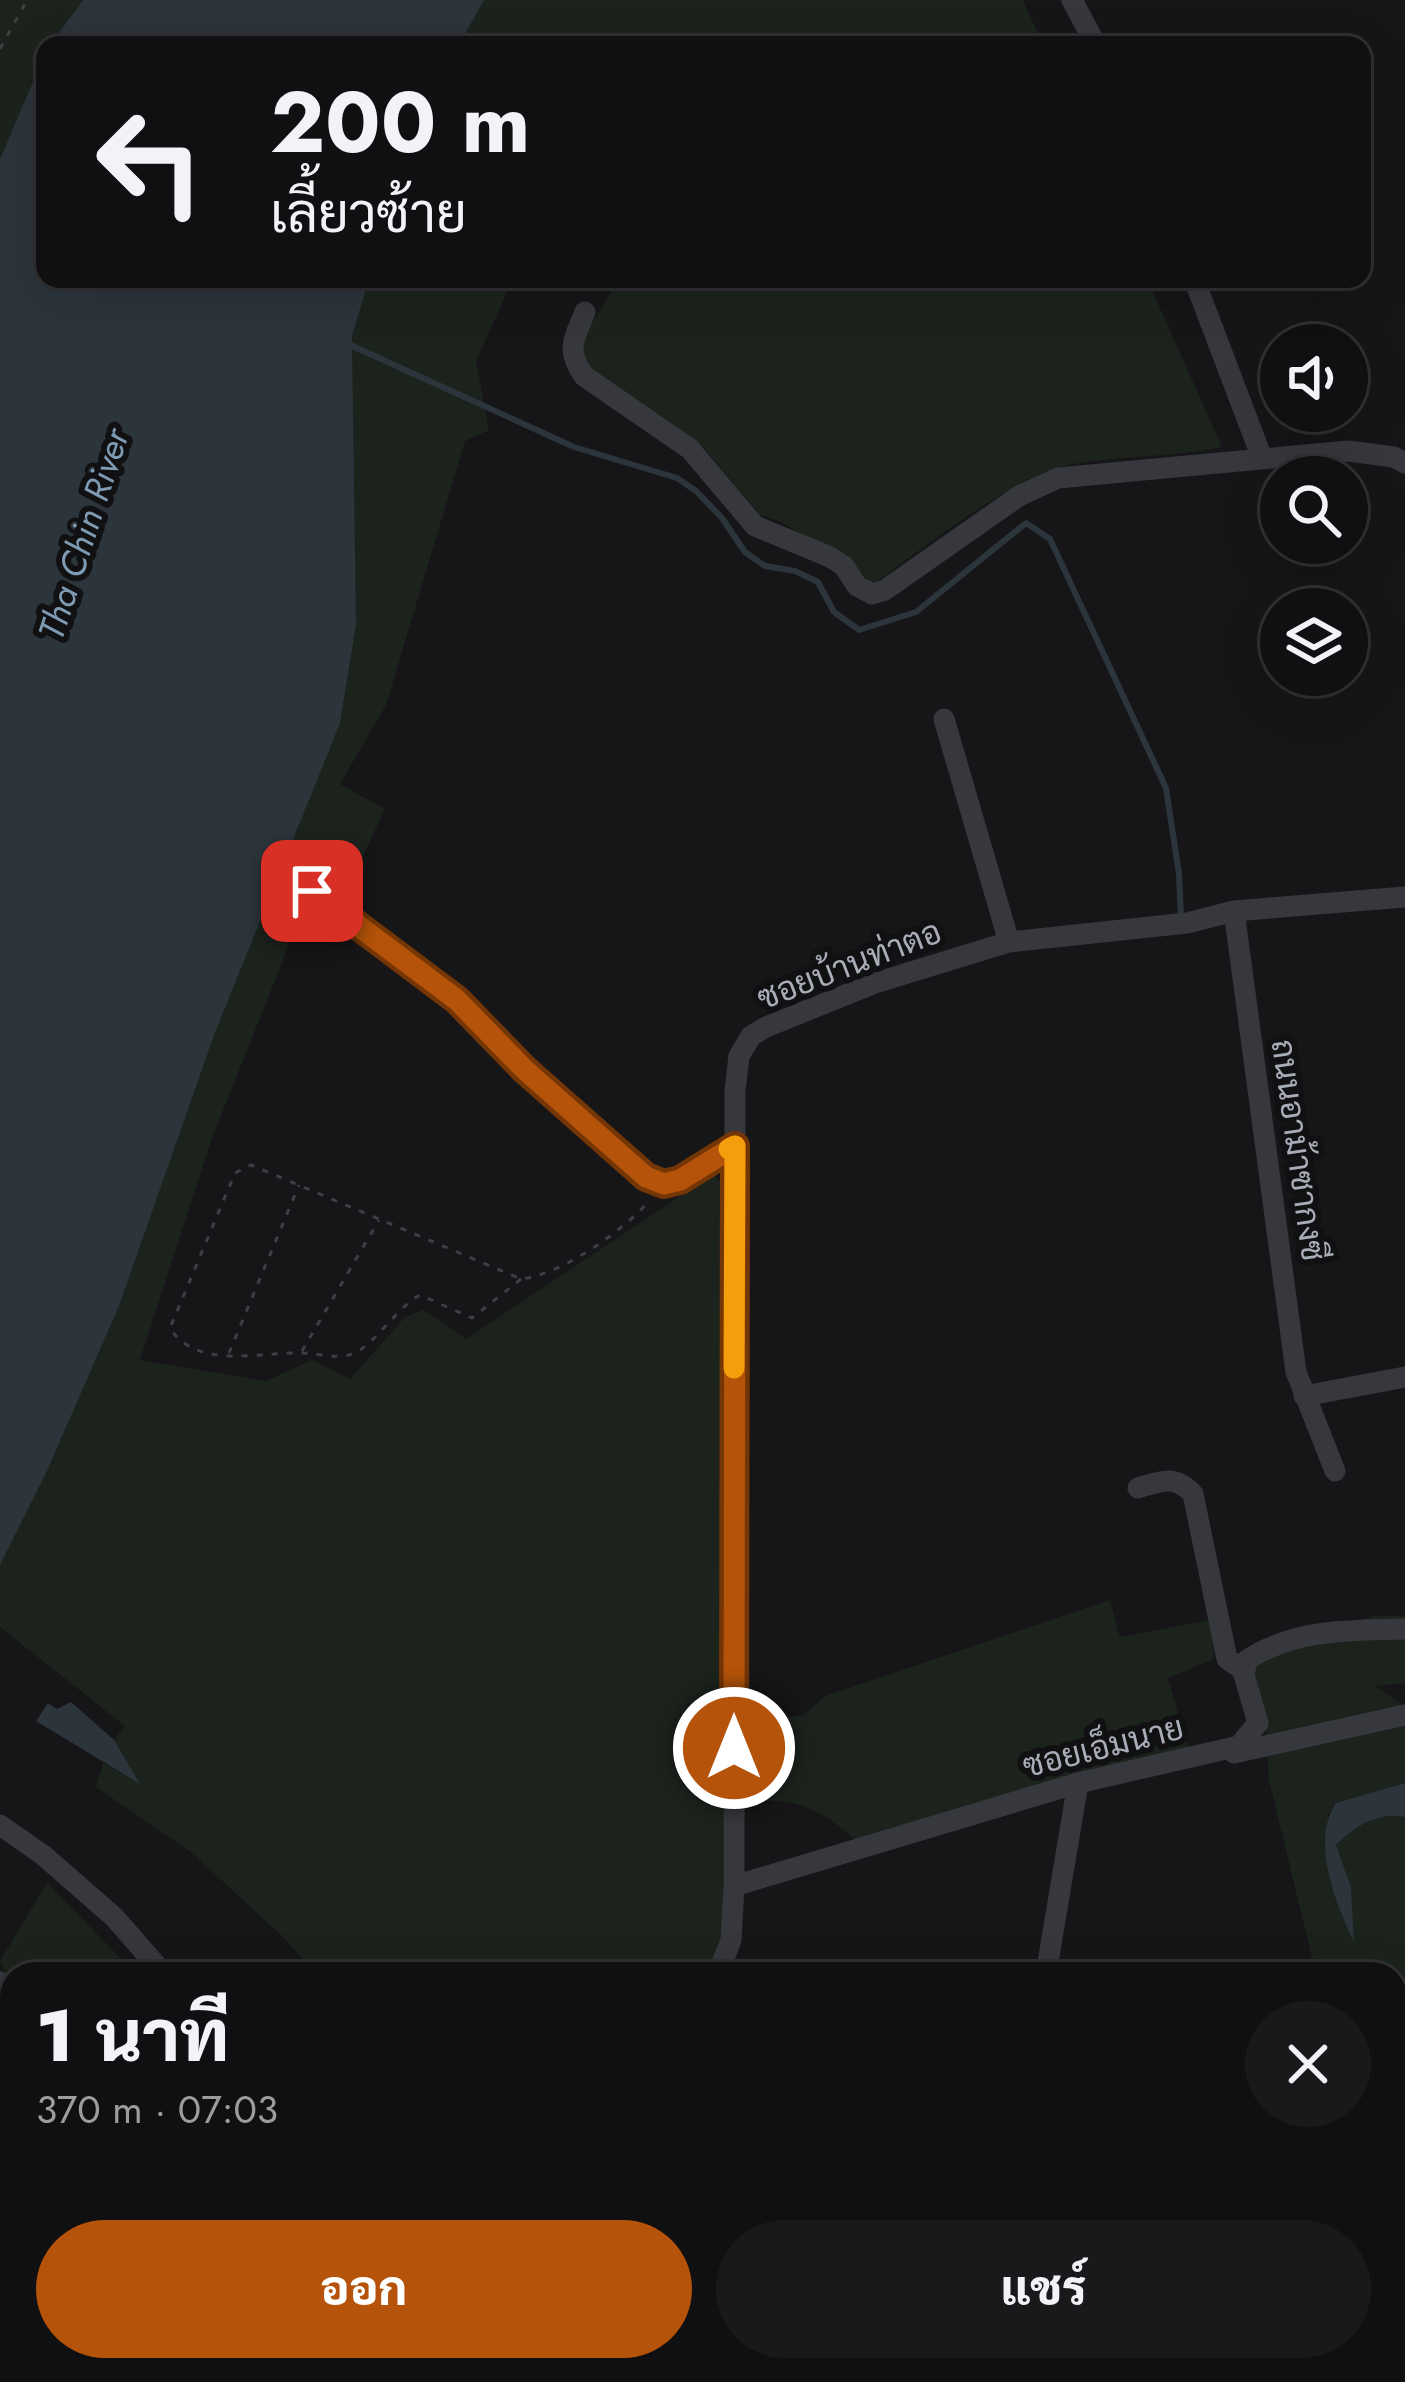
<!DOCTYPE html>
<html lang="th">
<head>
<meta charset="utf-8">
<style>
	:root { --surface:#101012; --page:#19191b; --text:#f1f3f6; --muted:#9c9d9f; --line:#303032; --accent:#b45309 }
	body { margin:0; font-family:Jost,Sarabun,sans-serif; background:var(--page); color:var(--text); height:100vh; display:flex; flex-direction:column; font-size:45px; white-space:nowrap }
	* { box-sizing:border-box; margin:0 }
	p { font-size:39px; color:var(--muted) }
	.icon { flex:none; width:66px; height:66px; fill:none; stroke:currentColor; stroke-width:2; stroke-linecap:round; stroke-linejoin:round }
	.map { position:relative; flex:1; overflow:hidden }
	.panel { position:absolute; left:0px; top:1962px; width:1407px; height:420px; display:flex; flex-direction:column; background:var(--surface); border-radius:36px 36px 0 0; box-shadow:0 12px 48px #0002,0 0 0 3px var(--line) }
	.panel>* { flex:none }
	.guide { position:absolute; left:36px; top:36px; width:1335px; height:252px; border-radius:24px; box-shadow:0 12px 48px #0002,0 0 0 3px var(--line); background:#101012; color:var(--text); overflow:hidden }
	.buttons { position:absolute; left:1260px; top:324px; display:grid; gap:24px }
	.buttons a { display:grid; place-items:center; width:108px; height:108px; border-radius:50%; background:var(--surface); box-shadow:0 12px 48px #0002,0 0 0 3px var(--line); font-size:60px }
	.pin { position:absolute; display:grid; place-items:center; width:102px; height:102px; color:#fff; margin:-51px; border-radius:24px; box-shadow:0 6px 18px #0006 }
	.me { position:absolute; width:132px; margin:-66px; rotate:0deg; stroke-linejoin:round; filter:drop-shadow(0 0 9px #0008) }
	.turn { display:flex; align-items:center; gap:42px; height:252px; padding:0 36px; font-size:54px }
	.turn .icon { width:156px; height:156px; stroke-width:2.5 }
	.turn b { display:block; font-size:84px; line-height:102px }
	.round { display:grid; place-items:center; flex:none; width:126px; height:126px; border-radius:63px; background:var(--page) }
	.head { display:flex; align-items:center; justify-content:space-between; height:204px; padding:0 36px }
	h1 { font-size:72px; font-weight:800; line-height:90px }
	.cta { display:flex; gap:24px; margin-top:auto; padding:24px 36px }
	.cta a { flex:1; height:138px; border-radius:72px; background:var(--accent); color:#fff; font-size:48px; font-weight:800; line-height:138px; text-align:center }
	.cta a+a { background:var(--page); color:var(--text) }
	.map>svg:first-child { display:block }
</style>
</head>
<body>
<div class="map">
<svg width="1405" height="2382" viewBox="0 0 1405 2382">
	<rect width="100%" height="100%" fill="#161618"/>
	<path fill="#1c231d" d="M0,0H83L50,45H45V54L0,159Z
		M484,0H1023L1043,45H459Z
		M369,279H513L476,361L489,430L465,441L386,705L340,784L385,809L352,879L309,868L289,900L301,915L213,1135L140,1360L266,1381L312,1360L350,1379L405,1317L424,1310L466,1339L713,1174L725,1186L723,1950L711,1974H316L283,1937L192,1853L96,1787L103,1763L138,1782L114,1740L125,1726L0,1627V1565L47,1471L119,1306L356,624L352,336Z
		M619,279H1147L1222,447C1170,458 1115,455 1064,466C1010,478 919,552 872,585L855,566L779,521L760,515L703,447L580,363L581,341Z
		M1110,1600L1120,1637L1210,1620L1214,1659L1168,1678L1188,1747L855,1840C819,1807 798,1799 749,1801L744,1715L803,1716L825,1696Z
		M1375,1616H1405V1683L1375,1686L1405,1706V1783L1336,1803L1328,1814L1353,1939L1351,1888L1336,1845C1356,1826 1376,1812 1405,1817V2104L1395,2101V1974H1316L1269,1780L1265,1711L1238,1656Z
		M47,1883L136,1974H12V1987L0,1961Z
		M1395,2236L1405,2261V2382H1387V2370H1395Z"/>
	<path fill="#2c353c" d="M83,0H484L459,45H50Z
		M45,54V279H369L352,336L356,624L340,723L214,1035L119,1306L47,1471L0,1565V159Z
		M71,1702L114,1740L140,1784L36,1721L48,1703L57,1709Z
		M1405,1783V1817C1376,1812 1356,1826 1336,1845L1351,1887L1354,1942C1336,1904 1310,1841 1336,1803Z"/>
	<g fill="none" stroke-linecap="round" stroke-linejoin="round">
		<path stroke="#2c353c" stroke-width="6" d="M346,343L574,447L677,478L696,491L722,518L745,552L765,566L795,571L818,582L834,612L859,630L916,612L1026,523L1050,539L1166,788L1179,874L1181,918
			M0,2201L12,2209
			M260,2370L278,2382"/>
		<path stroke="#3d3f44" stroke-width="3" stroke-dasharray="6 9" stroke-linecap="butt" d="M0,49L27,0
			M521,1279L472,1318L420,1295C394,1309 373,1349 349,1355C335,1359 316,1353 302,1353C261,1352 196,1370 170,1328L235,1173L251,1165L521,1279C563,1274 623,1231 650,1200
			M302,1351L379,1220
			M229,1353L299,1185"/>
		<path stroke="#37383d" stroke-width="21" d="M1072,0L1096,45
			M1194,279L1262,458
			M585,312C574,340 565,349 584,376L690,449L755,526L830,557L844,566L857,586L872,594L885,590L1019,496L1058,478L1348,451L1394,457L1405,463
			M944,719L1009,942
			M312,891L457,1000L524,1069L646,1176L664,1185L680,1180L735,1146
			M1234,911L1296,1372L1335,1471
			M1304,1396L1405,1377
			M1138,1488C1161,1481 1175,1474 1193,1494L1227,1659L1245,1671
			M1234,1753L1405,1715
			M0,1825L43,1855L114,1917L164,1974
			M734,1886L1078,1783L1239,1746L1258,1723L1244,1675L1247,1660C1295,1629 1349,1630 1405,1629
			M718,1974L731,1940L734,1886L735,1091L739,1056L751,1036L766,1027L875,983L1009,942L1187,923L1234,911L1405,897
			M1046,1974L1078,1783
			M0,1982L12,1998
			M0,2083L12,2084
			M732,2382L735,2370"/>
	</g>
	<g fill="none" stroke-linecap="round" stroke-linejoin="round">
		<defs>
			<path id="route" d="M312,891L457,1000L524,1069L646,1177L664,1184L680,1180L735,1146L734,1748"/>
		</defs>
		<use href="#route" stroke="#753606" stroke-width="30"/>
		<use href="#route" stroke="#b45309" stroke-width="21"/>
		<path stroke="#f59e0b" stroke-width="21" d="M729,1149L735,1146L734,1368"/>
	</g>
	<g text-anchor="middle" stroke-width="12" stroke-linejoin="round" paint-order="stroke">
		<g font-size="33" fill="#a8adb8" stroke="#111113">
			<text transform="translate(849 964) rotate(-21)" y="12">ซอยบ้านท่าตอ</text>
			<text transform="translate(1299 1150) rotate(82)" y="12">ถนนอาม้าซากงซี</text>
			<text transform="translate(1103 1746) rotate(-14)" y="12">ซอยเอ็มนาย</text>
		</g>
		<g font-size="36" font-style="italic" fill="#7f9bb3" stroke="#111113">
			<text transform="translate(83 534) rotate(-72)" y="13">Tha Chin River</text>
		</g>
	</g>
</svg>
<div class="buttons">
<a><svg class="icon" aria-label="sound" viewBox="0 0 24 24"><path d="M4 9h4l5-4v14l-5-4H4zM17 9q2 3 0 6"/></svg></a>
<a><svg class="icon" aria-label="search" viewBox="0 0 24 24"><circle cx="10" cy="10" r="6"/><path d="M15 15l6 6"/></svg></a>
<a><svg class="icon" aria-label="layers" viewBox="0 0 24 24"><path d="M12 4l9 5-9 5-9-5zM3 14l9 5 9-5"/></svg></a>
</div>
<div class="pin" style="left:312px;top:891px;background:#d93025"><svg class="icon" aria-label="arrive" viewBox="0 0 24 24"><path d="M6 21V4h12l-3 4 3 4H6"/></svg></div>
<svg class="me" style="left:734px;top:1748px" viewBox="-20 -20 40 40"><circle r="17" fill="#b45309" stroke="#fff" stroke-width="3"/><path d="M0-11L8 9 0 5-8 9z" fill="#fff"/></svg>
<div class="guide">
<div class="turn"><svg class="icon" aria-label="left" viewBox="0 0 24 24"><path d="M17 20v-9H6M10 6l-5 5 5 5"/></svg><div><b>200 m</b>เลี้ยวซ้าย</div></div>
</div>
<section class="panel">
<div class="head"><div><h1>1 นาที</h1><p>370 m · 07:03</p></div><a class="round"><svg class="icon" aria-label="close" viewBox="0 0 24 24"><path d="M6 6l12 12M18 6L6 18"/></svg></a></div>
<div class="cta"><a>ออก</a><a>แชร์</a></div>
</section>
</div>
</body>
</html>
